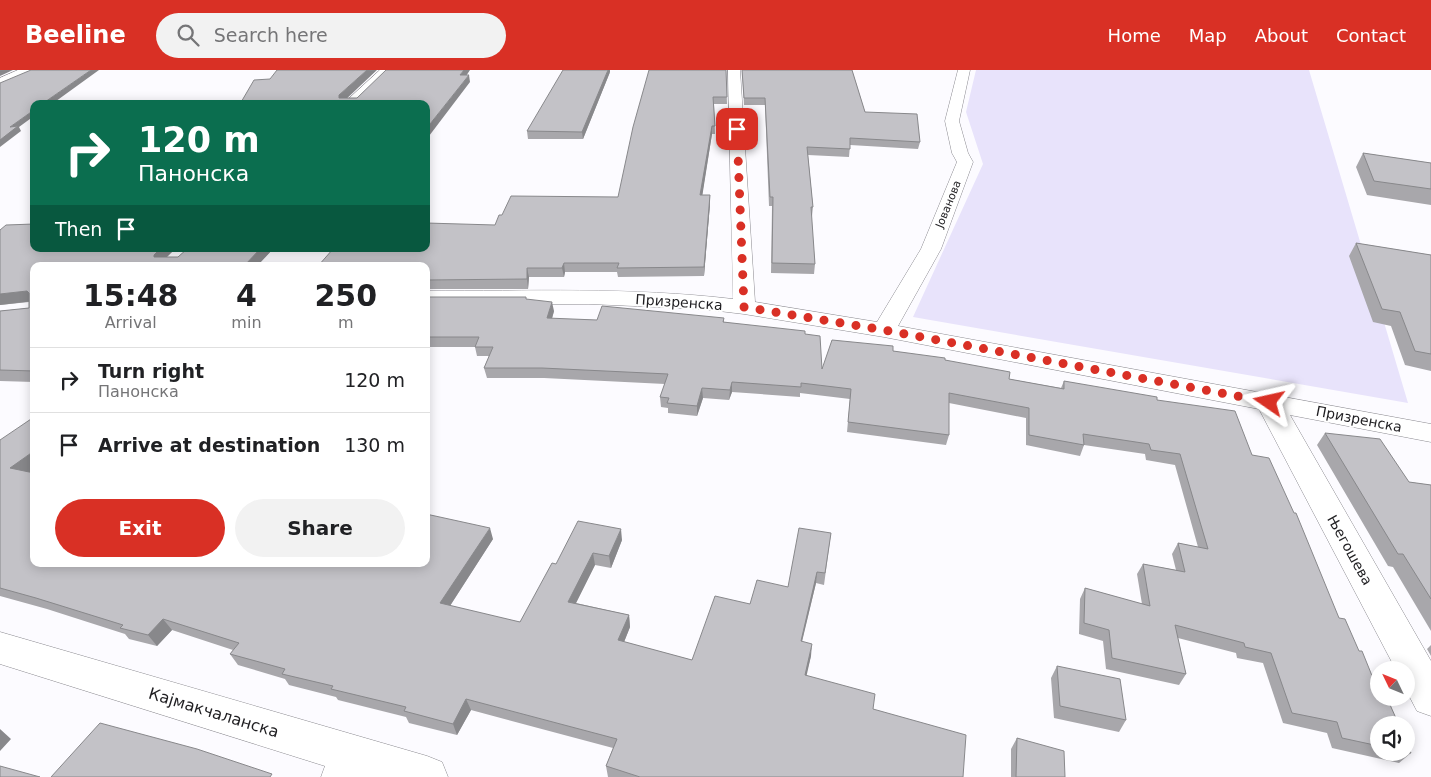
<!DOCTYPE html>
<html lang="en">
<head>
<meta charset="utf-8">
<style>
	:root { --surface:#fff; --page:#f2f2f2; --text:#202124; --muted:#757577; --line:#e0e0e0; --accent:#d93025 }
	body { margin:0; font-family:"DejaVu Sans",sans-serif; background:var(--page); color:var(--text); height:100vh; display:flex; flex-direction:column; font-size:19px; white-space:nowrap }
	* { box-sizing:border-box; margin:0 }
	p { font-size:16px; color:var(--muted) }
	.icon { flex:none; width:28px; height:28px; fill:none; stroke:currentColor; stroke-width:2; stroke-linecap:round; stroke-linejoin:round }
	.map { position:relative; flex:1; overflow:hidden }
	.drawer { position:absolute; left:30px; top:192px; width:400px; height:305px; display:flex; flex-direction:column; background:var(--surface); border-radius:10px; box-shadow:0 2px 12px #0003 }
	.drawer>* { flex:none }
	.guide { position:absolute; left:30px; top:30px; width:400px; height:152px; border-radius:10px; box-shadow:0 2px 12px #0003; background:#0b6e4f; color:#fff; overflow:hidden }
	.needle { width:32px; rotate:313deg }
	.buttons { position:absolute; left:1370px; top:591px; display:grid; gap:10px }
	.buttons a { display:grid; place-items:center; width:45px; height:45px; border-radius:50%; background:var(--surface); box-shadow:0 2px 12px #0003; font-size:25px }
	.pin { position:absolute; display:grid; place-items:center; width:42px; height:42px; color:#fff; margin:-21px; border-radius:10px; box-shadow:0 2px 8px #0006 }
	.me { position:absolute; width:55px; margin:-28px; rotate:281deg; stroke-linejoin:round; filter:drop-shadow(0 0 4px #0008) }
	.turn { display:flex; align-items:center; gap:18px; height:105px; padding:0 25px; font-size:22px }
	.turn .icon { width:65px; height:65px; stroke-width:2.5 }
	.turn b { display:block; font-size:35px; line-height:42px }
	.then { display:flex; align-items:center; height:48px; padding:0 25px; background:#0003; gap:10px; font-size:19px }
	.eta { display:flex; justify-content:space-evenly; align-items:center; height:85px; text-align:center }
	.eta b { font-size:30px; font-weight:700; line-height:35px }
	.action { display:flex; gap:10px; margin-top:auto; padding:10px 25px }
	.action a { flex:1; height:58px; border-radius:30px; background:var(--accent); color:#fff; font-size:20px; font-weight:700; line-height:58px; text-align:center }
	.action a+a { background:var(--page); color:var(--text) }
	ul { padding:0; list-style:none }
	li { display:flex; align-items:center; gap:15px; height:65px; padding:0 25px; border-top:1px solid var(--line) }
	li div { flex:1 }
	li b { display:block; font-size:19px }
	li em { font-style:normal }
	header { display:flex; align-items:center; gap:30px; box-sizing:border-box; height:70px; padding:0 25px; background:var(--accent); color:#fff }
	header strong { font-size:24px }
	nav { display:flex; gap:28px; margin-inline-start:auto; font-size:18px }
	.search { width:350px; height:45px; background:var(--page); display:flex; align-items:center; gap:12px; box-sizing:border-box; padding:0 18px; border-radius:28px; color:var(--muted); font-size:19px }
	.map>svg:first-child { display:block }
</style>
</head>
<body>
<header>
<strong>Beeline</strong>
<div class="search"><svg class="icon" aria-label="search" viewBox="0 0 24 24"><circle cx="10" cy="10" r="6"/><path d="M15 15l6 6"/></svg>Search here</div>
<nav><a>Home</a><a>Map</a><a>About</a><a>Contact</a></nav>
</header>
<div class="map">
<svg width="1431" height="707" viewBox="0 0 1431 707">
	<rect width="100%" height="100%" fill="#fcfbff"/>
	<path fill="#e8e3fb" d="M976,0H1309L1408,333L913,247L983,94L966,42Z"/>
	<g fill="none" stroke-linecap="round" stroke-linejoin="round">
		<defs>
			<path id="minor" d="M18,0H34L32,3L0,17V8Z
				M380,0H393L358,34H343Z
				M728,0H740L755,232L877,252L921,179L957,92L952,83L945,51L958,0H970L959,51L968,83L973,92L941,179L898,256L1431,354V372L1290,345L1431,591V646L1417,641L1406,620V600H1396L1259,339L884,267L744,244L702,239L589,234L426,235V221C528,221 631,217 733,229Z
				M0,562L427,686L442,692L448,707H321L325,696L0,594Z"/>
		</defs>
		<use href="#minor" stroke="#8b8a90" stroke-width="1"/>
		<use href="#minor" fill="#fff" fill-rule="evenodd"/>
	</g>
	<path fill="#a8a7ab" d="M726,0L727,34H714L715,64H712L702,125H710V134L704,206L618,207L617,202H565L564,207H529L528,219H426V196L495,155L502,145L618,127Z
		M742,0H852L865,42L920,72L918,79L850,75L849,87L808,85L813,137L812,146L811,145L815,194L814,204L771,203L772,136H769L765,35H744Z
		M610,2L583,69H528L527,61Z
		M1363,83L1431,93V135L1367,125L1356,97Z
		M0,160L34,179H175L166,187H178L273,179L257,196H34V312L0,311V241L29,238V232L0,235Z
		M1356,173L1431,185V301L1405,295L1391,256L1373,252L1349,186Z
		M426,227H526V229L554,241L552,249L597,250L724,248V252L805,264L822,299L893,281L945,290L1009,309L1061,318L1064,311L1157,330L1252,385L1379,655V682H1406V673L1411,683L1399,693L1332,678L1327,663L1283,653L1263,593L1237,588L1236,583L1178,568L1186,604L1179,615L1106,599L1103,571L1079,564L1080,529L1085,518L1142,534L1137,504L1143,494L1176,500L1172,484L1178,473L1198,477L1175,395L1146,390L1145,384L1084,375L1080,386L1026,375V348L949,333V365L946,375L847,362L850,329L800,323V327L732,322L729,330L703,328L697,346L668,343V338L661,337L660,327L665,314L544,308H487L484,298L489,286H477L475,277H426Z
		M1325,363L1409,412L1431,415V561L1393,497L1388,496L1317,375Z
		M0,370L34,399L29,402L34,494L493,469L450,536L520,552L556,494L622,470L611,498L595,495L576,533L629,545L630,557L624,572L692,590L750,534L788,517L831,463L824,515L816,513L802,572L811,586L806,605L873,639L963,707H608L606,696L613,678L471,640L457,665L409,653L406,647L338,630L336,627L289,615L285,609L238,595L230,584L233,580L172,560L157,576L129,569L125,564L47,539L0,526Z
		M1431,575V586L1427,579Z
		M1057,596L1126,650L1119,662L1054,648L1051,608Z
		M1017,668L1065,707H1011V679Z"/>
	<path fill="#88888b" d="M0,0H13L0,6Z
		M91,0H99L52,34H42Z
		M367,0H377L342,33L339,28V25Z
		M464,0H470L462,12L460,5Z
		M608,0H610V2L583,69L582,62Z
		M469,5L470,12L426,70V59Z
		M34,40V46L19,57L21,61L0,77V70L10,57Z
		M712,56V64L701,134L700,125Z
		M710,125V134L704,206V197Z
		M160,179H175L159,195L154,187V185Z
		M260,179H273L257,196H244Z
		M564,193L565,202L564,207L562,198Z
		M527,198L529,207L528,219L527,209Z
		M27,221L34,231L0,235V224Z
		M552,232L554,241L549,258L547,248Z
		M732,312V322L729,330L730,320Z
		M702,318L703,328L697,346V336Z
		M34,381V399L19,410L10,398Z
		M490,458L493,469L444,545L440,533Z
		M621,459L622,470L611,498L609,486Z
		M593,483L595,495L571,543L568,532Z
		M817,502L816,513L799,583L801,571Z
		M629,545L630,557L620,582L618,570Z
		M163,549L172,560L157,576L148,565Z
		M812,574L811,586L804,617L805,605Z
		M466,629L471,640L457,665L453,654Z
		M0,659L11,669L0,681Z"/>
	<path fill="#c3c2c7" stroke="#88888b" d="M31,0H91L42,34H34V40L10,57L18,56L0,70V13Z
		M277,0H367L339,25V28H357L386,0H464L460,5H469L426,59V34H240L254,10L270,9Z
		M563,0H608L582,62L527,61Z
		M649,0H726L727,27H713L715,56H712L700,125H710L704,197L617,198L619,193H564L562,198H527V209L426,210V196H318L333,179H426V153L495,155L499,145H502L511,126L618,127L633,57Z
		M742,0H852L865,42L917,44L920,72L850,68V79L807,77L813,137H811L815,194L772,193L773,127H770L765,28H744Z
		M1363,83L1431,93V119L1374,111Z
		M34,154V179H160L154,185V187H178L187,179H260L244,196H34V301L0,300V241L29,238V223L27,221L0,224V160L6,155Z
		M1356,173L1431,185V284L1415,281L1400,242L1382,239Z
		M426,227H526V229L552,232L547,248L597,250L602,236L724,248L723,252L805,261V264L820,266L822,299L832,270L893,276V281L945,288V290L1010,302L1009,309L1064,319V311L1157,327V330L1235,341L1252,385L1269,388L1294,443H1296L1339,548L1345,549L1359,581H1362L1379,623V628H1387L1399,655H1379V676L1342,668L1337,652L1292,643L1271,583L1245,577L1244,573L1175,555L1186,604L1112,588L1109,560L1084,553L1085,518L1150,536L1143,494L1185,502L1178,473L1208,479L1180,384L1151,380L1149,374L1083,364L1084,375L1029,365V338L949,323V365L848,352L851,319L801,313V317L732,312L730,320L702,318L697,336L667,333L669,328L660,327L668,304L542,298H484L493,277H475L479,267H426Z
		M34,347V381L10,398L34,403V494H426V444L490,458L440,533L520,552L552,493L556,494L578,451L621,459L609,486L593,483L568,532L629,545L618,570L692,590L715,526L750,534L757,510L788,517L799,458L831,463L825,503L817,502L801,571L812,574L805,605L875,624L873,639L966,665L963,707H640L606,696L617,669L466,629L453,654L404,641L406,637L331,619L333,616L282,604L285,599L230,584L239,573L163,549L148,565L120,558L123,555L36,528L0,518V370Z
		M1325,363L1380,369L1409,412L1431,415V529L1403,484H1398Z
		M1057,596L1120,609L1126,650L1060,636Z
		M100,653L197,679L272,704L270,707H51Z
		M1017,668L1064,681L1065,707H1016Z
		M1406,673L1411,683L1406,682Z
		M0,696L40,707H0Z"/>
	<g fill="none" stroke-linecap="round" stroke-linejoin="round">
		<path stroke="#d93025" stroke-width="9" stroke-dasharray="0 16.2" d="M737,59L744,237L884,260L1269,332"/>
	</g>
	<g text-anchor="middle" stroke-width="4" stroke-linejoin="round" paint-order="stroke">
		<g font-size="11" fill="#1f1e21" stroke="#fff">
			<text transform="translate(948 134) rotate(-68)" y="4">Јованова</text>
		</g>
		<g font-size="14" fill="#1f1e21" stroke="#fff">
			<text transform="translate(679 232) rotate(4)" y="5">Призренска</text>
			<text transform="translate(1359 349) rotate(11)" y="5">Призренска</text>
			<text transform="translate(1350 480) rotate(61)" y="5">Његошева</text>
		</g>
		<g font-size="16" fill="#1f1e21" stroke="#fff">
			<text transform="translate(214 642) rotate(17)" y="6">Кајмакчаланска</text>
		</g>
	</g>
</svg>
<div class="buttons">
<a><svg class="needle" viewBox="-14 -14 28 28"><path d="M0-13l5 13h-10z" fill="#e53935"/><path d="M0 13l5-13h-10z" fill="#757577"/></svg></a>
<a><svg class="icon" aria-label="sound" viewBox="0 0 24 24"><path d="M4 9h4l5-4v14l-5-4H4zM17 9q2 3 0 6"/></svg></a>
</div>
<div class="pin" style="left:737px;top:59px;background:#d93025"><svg class="icon" aria-label="arrive" viewBox="0 0 24 24"><path d="M6 21V4h12l-3 4 3 4H6"/></svg></div>
<svg class="me" style="left:1269px;top:332px" viewBox="-20 -20 40 40"><path d="M0-17L14 15 0 8-14 15z" fill="#d93025" stroke="#fff" stroke-width="4"/></svg>
<div class="guide">
<div class="turn"><svg class="icon" aria-label="right" viewBox="0 0 24 24"><path d="M7 20v-9h11M14 6l5 5-5 5"/></svg><div><b>120 m</b>Панонска</div></div>
<div class="then">Then<svg class="icon" aria-label="arrive" viewBox="0 0 24 24"><path d="M6 21V4h12l-3 4 3 4H6"/></svg></div>
</div>
<section class="drawer">
<div class="eta">
<div><b>15:48</b><p>Arrival</p></div>
<div><b>4</b><p>min</p></div>
<div><b>250</b><p>m</p></div>
</div>
<ul>
<li><svg class="icon" aria-label="right" viewBox="0 0 24 24"><path d="M7 20v-9h11M14 6l5 5-5 5"/></svg><div><b>Turn right</b><p>Панонска</p></div><em>120 m</em></li>
<li><svg class="icon" aria-label="arrive" viewBox="0 0 24 24"><path d="M6 21V4h12l-3 4 3 4H6"/></svg><div><b>Arrive at destination</b></div><em>130 m</em></li>
</ul>
<div class="action"><a>Exit</a><a>Share</a></div>
</section>
</div>
</body>
</html>
